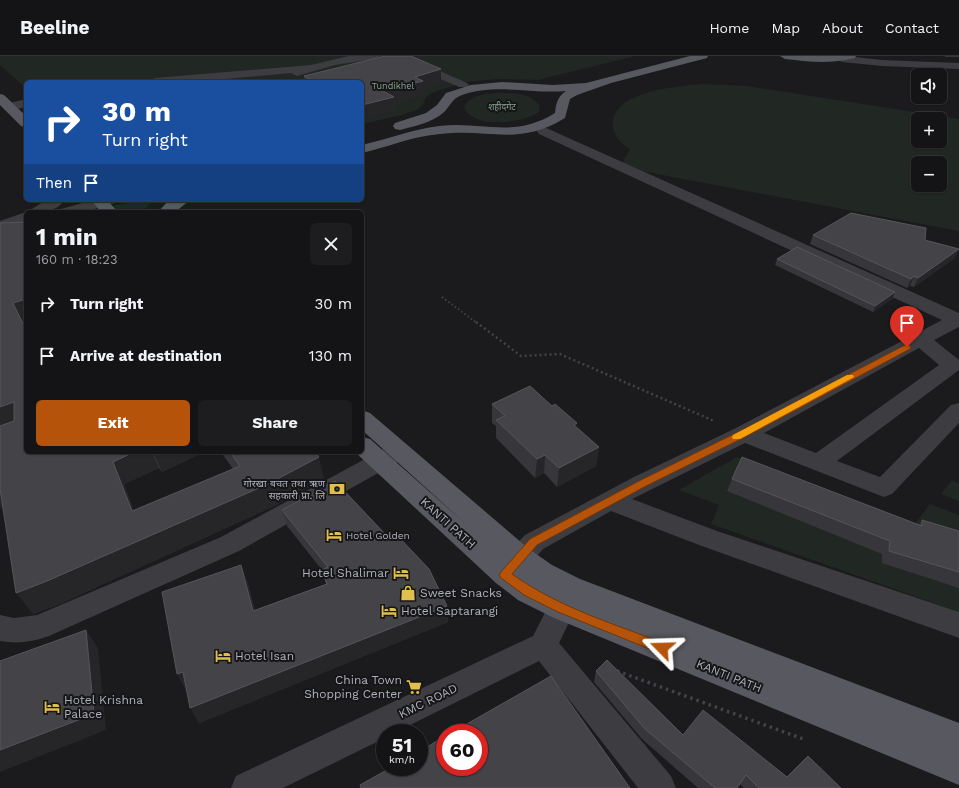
<!DOCTYPE html>
<html lang="en">
<head>
<meta charset="utf-8">
<style>
	:root { --surface:#141416; --page:#1d1d1f; --text:#f1f3f6; --muted:#9d9ea1; --line:#333335; --accent:#b45309 }
	body { margin:0; font-family:"Work Sans","Noto Sans Devanagari",sans-serif; background:var(--page); color:var(--text); height:100vh; display:flex; flex-direction:column; font-size:15px; white-space:nowrap }
	* { box-sizing:border-box; margin:0 }
	p { font-size:13px; color:var(--muted) }
	.icon { flex:none; width:22px; height:22px; fill:none; stroke:currentColor; stroke-width:2; stroke-linecap:round; stroke-linejoin:round }
	.map { position:relative; flex:1; overflow:hidden }
	.panel { position:absolute; left:24px; top:154px; width:340px; height:244px; display:flex; flex-direction:column; background:var(--surface); border-radius:6px; box-shadow:0 1px 3px #0004,0 0 0 1px var(--line) }
	.panel>* { flex:none }
	.hud { position:absolute; left:24px; top:24px; width:340px; height:122px; border-radius:6px; box-shadow:0 1px 3px #0004,0 0 0 1px var(--line); background:#1a4fa0; color:#fff; overflow:hidden }
	.controls { position:absolute; left:911px; top:12px; display:grid; gap:8px }
	.controls a { display:grid; place-items:center; width:36px; height:36px; border-radius:6px; background:var(--surface); box-shadow:0 1px 3px #0004,0 0 0 1px var(--line); font-size:20px }
	.speed { position:absolute; left:376px; top:668px; display:flex; gap:8px; font-size:20px; font-weight:700; text-align:center }
	.speed>* { display:grid; place-content:center; width:52px; height:52px; border-radius:50%; background:var(--surface); box-shadow:0 1px 3px #0004,0 0 0 1px var(--line); line-height:1 }
	.speed small { font-size:10px; font-weight:400 }
	.speed .limit { border:6px solid #d22; background:#fff; color:#111 }
	.pin { position:absolute; display:grid; place-items:center; width:34px; height:34px; color:#fff; margin:-41px -17px; border-radius:50% 50% 50% 0; rotate:-45deg; box-shadow:0 0 4px #0007 }
	.pin .icon { rotate:45deg }
	.me { position:absolute; width:44px; margin:-22px; rotate:292deg; stroke-linejoin:round; filter:drop-shadow(0 0 3px #0008) }
	.turn { display:flex; align-items:center; gap:14px; height:84px; padding:0 12px; font-size:18px }
	.turn .icon { width:52px; height:52px; stroke-width:2.5 }
	.turn b { display:block; font-size:28px; line-height:34px }
	.then { display:flex; align-items:center; height:38px; padding:0 12px; background:#0003; gap:8px; font-size:15px }
	.round { display:grid; place-items:center; flex:none; width:42px; height:42px; border-radius:6px; background:var(--page) }
	.summary { display:flex; align-items:center; justify-content:space-between; height:68px; padding:0 12px }
	h1 { font-size:24px; font-weight:700; line-height:30px }
	.cta { display:flex; gap:8px; margin-top:auto; padding:8px 12px }
	.cta a { flex:1; height:46px; border-radius:6px; background:var(--accent); color:#fff; font-size:16px; font-weight:700; line-height:46px; text-align:center }
	.cta a+a { background:var(--page); color:var(--text) }
	ul { padding:0; list-style:none }
	li { display:flex; align-items:center; gap:12px; height:52px; padding:0 12px }
	li div { flex:1 }
	li b { display:block; font-size:15px }
	li em { font-style:normal }
	header { display:flex; align-items:center; gap:24px; box-sizing:border-box; height:56px; padding:0 20px; background:var(--surface); border-bottom:1px solid var(--line) }
	header strong { font-size:19px }
	nav { display:flex; gap:22px; margin-inline-start:auto; font-size:14px }
	.map>svg:first-child { display:block }
</style>
</head>
<body>
<header>
<strong>Beeline</strong>
<nav><a>Home</a><a>Map</a><a>About</a><a>Contact</a></nav>
</header>
<div class="map">
<svg width="959" height="732" viewBox="0 0 959 732">
	<rect width="100%" height="100%" fill="#1b1b1d"/>
	<path fill="#212723" fill-rule="evenodd" d="M0,0H635L538,24L497,23L465,26L434,36L426,41L422,50L416,54L402,59L362,68V26H26V32L0,9Z
		M702,28L747,30L959,63V175L620,111L630,93C621,88 613,80 613,69C611,35 679,30 702,28ZM918,63H940V85H918ZM918,107H940V129H918Z
		M496,37C511,37 531,36 540,50L539,56C523,67 473,74 464,51C470,39 484,38 496,37Z
		M137,144H155L141,156H116L112,150Z
		M737,401L914,469L930,448L959,459V556L711,468L719,449L679,434Z
		M952,424L959,428V445L941,438Z"/>
	<g fill="none" stroke-linecap="round" stroke-linejoin="round">
		<path stroke="#424348" stroke-width="2" stroke-dasharray="1.5 2.5" stroke-linecap="butt" d="M442,241L477,267"/>
		<path stroke="#424348" stroke-width="2.5" stroke-dasharray="2 3" stroke-linecap="butt" d="M476,266L521,300L560,298L714,365"/>
		<path stroke="#424348" stroke-width="3.5" stroke-dasharray="2.5 4" stroke-linecap="butt" d="M617,615L806,684"/>
		<path fill="#3c3c41" fill-rule="evenodd" d="M349,0H380L375,3L335,9L297,20L291,17L193,26H149L151,24L155,22L311,9Z
			M388,0H406L467,27L469,29L467,31H459L397,4L389,2Z
			M845,0L882,4L959,7V13L882,10L842,6L837,3L838,1Z
			M26,43V51L9,55L5,54L3,51L5,48Z
			M544,71L959,257V271L934,284L959,304V314L837,405L880,421L951,349L959,347V367L892,438L884,441L876,438L745,387L632,443L717,475L959,556V582L699,489L611,455L543,493L517,523L508,526L499,523L495,515L499,507L525,479L634,421L736,372L942,264L539,78L537,75L539,72ZM919,292L939,309L816,397L764,377Z
			M46,144H65C56,156 43,156 30,156L32,153Z
			M93,144H118L115,147L84,156H59L61,153Z
			M26,156V166L0,175V165Z
			M397,388L405,390L408,396L405,402L239,495L49,580C33,586 17,588 0,585V559L14,562L37,559L221,481L389,390Z
			M562,540L572,543L576,552L559,587L671,720L676,732H638L539,605L394,677H385V682L283,732H231L236,720L533,580L552,543Z"/>
		<path fill="#585960" fill-rule="evenodd" d="M690,0H708L707,2L611,27L577,39L570,43L565,62C518,91 489,72 440,78C413,80 388,91 362,97V89C388,83 413,73 439,70C483,65 513,83 555,57C556,48 557,41 566,35C531,38 495,27 462,39C452,42 450,51 443,57C431,67 415,70 400,74L395,73L393,70L395,67L426,57L437,49L446,37L471,29L502,26L553,29L586,27Z
			M780,0H856L855,2C831,8 809,6 785,3Z
			M0,38L4,39L26,60V71L21,70L0,49Z
			M91,144H107L118,156H101Z
			M169,144H190L175,156H158Z
			M362,354L370,357L529,493L552,509L580,523L959,667V729L552,561L518,544L496,527L355,396H362V381L370,383L467,469L362,374Z"/>
	</g>
	<path fill="#37373b" d="M945,0H959V1H945Z
		M304,20L441,26L424,31V38L394,46L395,54L362,26H305Z
		M813,179L925,184L955,202L914,231L910,230L907,232L810,188Z
		M777,203L895,236L892,243L873,256L775,209Z
		M24,269L26,396H204L162,416L159,412L124,428L134,455L233,413L221,396H315L324,423L272,451L62,547L33,558L3,451Z
		M492,348L577,372L599,391L596,410L557,431L544,417L535,422L496,382V370L492,367Z
		M732,423L919,469L922,464L959,475V532L882,507V498L727,435Z
		M282,454L447,550L448,566L199,667L186,632L185,633L247,525L255,554L326,528L322,514L287,470Z
		M596,615L683,679L787,721L841,732H744L740,728L737,732H698L642,683L594,626Z"/>
	<path fill="#262629" d="M441,13V26L424,31V38L394,46L395,54L362,64V49L383,35L415,21Z
		M959,193L955,202L914,231L918,222Z
		M914,220L910,230L907,232L911,223Z
		M895,236L892,243L873,256L875,250Z
		M26,243V268L24,269L26,274L13,247Z
		M14,346L26,367L0,378V351Z
		M577,367L575,385L574,369Z
		M599,391L596,410L557,431L559,412Z
		M134,396H152L159,412L124,428L143,478L132,455L113,406Z
		M153,396H204L162,416Z
		M545,399L544,417L535,422L537,403Z
		M319,401L324,423L272,451L62,547L33,558L16,537Z
		M0,427L14,447L0,452Z
		M241,509L247,525L259,571L253,555Z
		M447,550L448,566L199,667L190,652Z
		M86,574L98,592L106,674L0,716V694Z
		M183,616L192,630L185,633L177,618Z"/>
	<path fill="#444448" stroke="#55555a" d="M385,0H411L441,13L415,21L423,25L383,35L394,41L362,49V26H315L304,20Z
		M851,157L926,172L925,184L959,193L918,222L914,220L911,223L813,179Z
		M26,166V243L13,247L26,274V396H134L113,406L132,455L240,410L230,396H315L319,401L266,429L47,525L16,537L0,433V370L14,365V346L0,351V167Z
		M797,191L895,236L875,250L777,203Z
		M530,330L552,350L555,348L577,367L574,369L599,391L559,412L545,399L537,403L496,364L505,360L492,348Z
		M742,401L922,470V464L959,475V516L889,495L890,485L732,423Z
		M335,425L387,480L395,477L429,513L447,550L190,652L183,616L177,618L162,536L241,509L253,555L327,528L322,514L328,511L282,454Z
		M86,574L94,658L0,694V605Z
		M607,604L683,679L703,654L787,721L808,700L841,732H759L746,719L737,732H715L645,673L596,615Z
		M551,620L630,732H361L360,729L392,711H419V696L445,680V711H479V677H451Z"/>
	<path fill="#b45309" stroke="#753606" d="M907,288L911,291L910,293L747,380L646,430L537,489L512,518C558,551 614,568 666,588L668,592L666,596L662,598L558,556L524,539L501,522L499,519L501,516L530,483L639,425L740,375Z"/>
	<path fill="#f59e0b" d="M847,319H853L854,321L740,383H733L732,381L733,379Z"/>
	<defs>
		<symbol id="bank-bare" viewBox="-9 -9 18 18"><path d="M-6-4H6V4H-6ZM0-2.3a2.3 2.3 0 1 0 0 4.6a2.3 2.3 0 1 0 0-4.6Z" fill="#e1bf4e" stroke="#161618" stroke-width="2.5" paint-order="stroke"/></symbol>
		<symbol id="hotel-bare" viewBox="-9 -9 18 18"><path d="M-6-4.5h1.5V1H6V5H4.5V3h-9V5H-6ZM-4 0a1.8 1.8 0 1 1 3.6 0ZM.5 0V-2.5h3Q6-2.5 6 0Z" fill="#e1bf4e" stroke="#161618" stroke-width="2.5" paint-order="stroke"/></symbol>
		<symbol id="shop-bare" viewBox="-9 -9 18 18"><path d="M-5-2.5h2.3a2.7 3.5 0 0 1 5.4 0H5L5.5 6h-11ZM-1.5-2.5h3a1.5 2.3 0 0 0-3 0Z" fill="#e1bf4e" stroke="#161618" stroke-width="2.5" paint-order="stroke"/></symbol>
		<symbol id="supermarket-bare" viewBox="-9 -9 18 18"><path d="M-6-5.5h2.5l.6 2H6L4.5 2H-2.5L-4.4-4H-6ZM-1.5 3.2a1.3 1.3 0 1 0 .1 0ZM3 3.2a1.3 1.3 0 1 0 .1 0Z" fill="#e1bf4e" stroke="#161618" stroke-width="2.5" paint-order="stroke"/></symbol>
	</defs>
	<g fill-rule="evenodd">
		<use href="#bank-bare" x="326" y="422" width="22" height="22"/>
		<use href="#hotel-bare" x="323" y="468" width="22" height="22"/>
		<use href="#hotel-bare" x="390" y="506" width="22" height="22"/>
		<use href="#shop-bare" x="397" y="526" width="22" height="22"/>
		<use href="#hotel-bare" x="378" y="544" width="22" height="22"/>
		<use href="#hotel-bare" x="212" y="589" width="22" height="22"/>
		<use href="#supermarket-bare" x="403" y="620" width="22" height="22"/>
		<use href="#hotel-bare" x="41" y="640" width="22" height="22"/>
	</g>
	<g text-anchor="middle" stroke-width="4" stroke-linejoin="round" paint-order="stroke">
		<g font-size="9" fill="#88a48c" stroke="#161618">
			<text x="393" y="33">Tundikhel</text>
			<text x="502" y="54">शहीदगेट</text>
		</g>
		<g font-size="10" fill="#afb1bb" stroke="#161618" text-anchor="end">
			<text x="325" y="431">गोरखा बचत तथा ऋण<tspan x="325" dy="12">सहकारी प्रा. लि</tspan></text>
			<text x="346" y="483" text-anchor="start">Hotel Golden</text>
		</g>
		<g font-size="12" fill="#afb1bb" stroke="#161618">
			<text transform="translate(448 467) rotate(42)" y="4">KANTI PATH</text>
			<text transform="translate(729 620) rotate(22)" y="4">KANTI PATH</text>
			<text transform="translate(428 645) rotate(-26)" y="4">KMC ROAD</text>
		</g>
		<g font-size="12" fill="#afb1bb" stroke="#161618" text-anchor="start">
			<text x="389" y="521" text-anchor="end">Hotel Shalimar</text>
			<text x="420" y="541">Sweet Snacks</text>
			<text x="401" y="559">Hotel Saptarangi</text>
			<text x="235" y="604">Hotel Isan</text>
			<text x="402" y="628" text-anchor="end">China Town<tspan x="402" dy="14">Shopping Center</tspan></text>
			<text x="64" y="648">Hotel Krishna<tspan x="64" dy="14">Palace</tspan></text>
		</g>
	</g>
</svg>
<div class="controls">
<a><svg class="icon" aria-label="sound" viewBox="0 0 24 24"><path d="M4 9h4l5-4v14l-5-4H4zM17 9q2 3 0 6"/></svg></a>
<a>+</a>
<a>−</a>
</div>
<div class="speed"><div>51<small>km/h</small></div><div class="limit">60</div></div>
<div class="pin" style="left:907px;top:291px;background:#d93025"><svg class="icon" aria-label="arrive" viewBox="0 0 24 24"><path d="M6 21V4h12l-3 4 3 4H6"/></svg></div>
<svg class="me" style="left:662px;top:592px" viewBox="-20 -20 40 40"><path d="M0-17L14 15 0 8-14 15z" fill="#b45309" stroke="#fff" stroke-width="4"/></svg>
<div class="hud">
<div class="turn"><svg class="icon" aria-label="right" viewBox="0 0 24 24"><path d="M7 20v-9h11M14 6l5 5-5 5"/></svg><div><b>30 m</b>Turn right</div></div>
<div class="then">Then<svg class="icon" aria-label="arrive" viewBox="0 0 24 24"><path d="M6 21V4h12l-3 4 3 4H6"/></svg></div>
</div>
<section class="panel">
<div class="summary"><div><h1>1 min</h1><p>160 m · 18:23</p></div><a class="round"><svg class="icon" aria-label="close" viewBox="0 0 24 24"><path d="M6 6l12 12M18 6L6 18"/></svg></a></div>
<ul>
<li><svg class="icon" aria-label="right" viewBox="0 0 24 24"><path d="M7 20v-9h11M14 6l5 5-5 5"/></svg><div><b>Turn right</b></div><em>30 m</em></li>
<li><svg class="icon" aria-label="arrive" viewBox="0 0 24 24"><path d="M6 21V4h12l-3 4 3 4H6"/></svg><div><b>Arrive at destination</b></div><em>130 m</em></li>
</ul>
<div class="cta"><a>Exit</a><a>Share</a></div>
</section>
</div>
</body>
</html>
